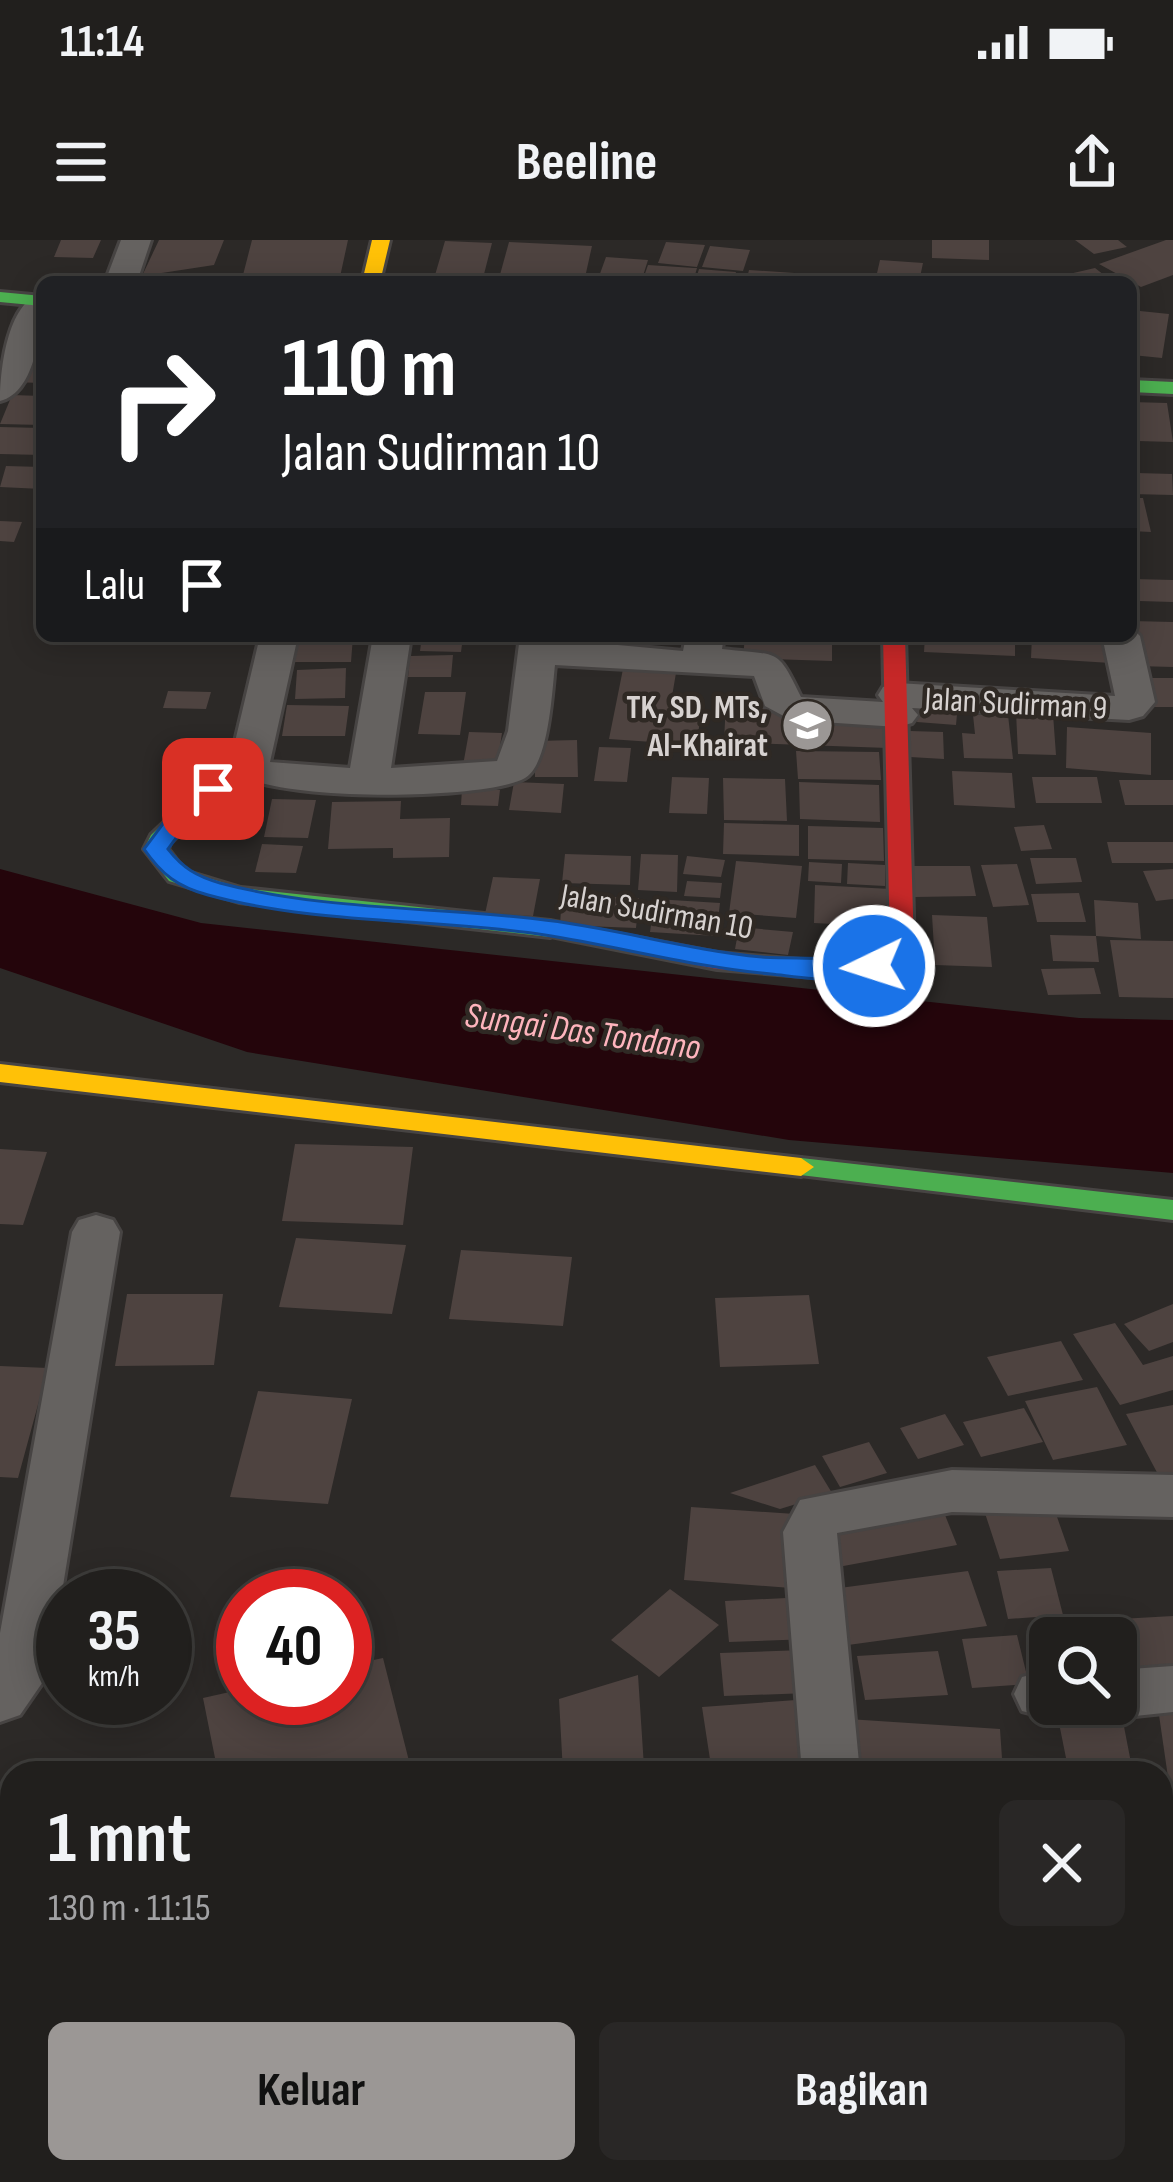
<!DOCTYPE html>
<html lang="id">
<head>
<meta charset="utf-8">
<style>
	:root { --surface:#211f1d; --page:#292726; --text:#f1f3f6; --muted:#a2a2a4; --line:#3e3d3b; --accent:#9b9795 }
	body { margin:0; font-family:"Sofia Sans Condensed",sans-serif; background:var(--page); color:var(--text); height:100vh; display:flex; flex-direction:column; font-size:45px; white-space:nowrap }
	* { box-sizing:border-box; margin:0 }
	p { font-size:39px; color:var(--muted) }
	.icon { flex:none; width:66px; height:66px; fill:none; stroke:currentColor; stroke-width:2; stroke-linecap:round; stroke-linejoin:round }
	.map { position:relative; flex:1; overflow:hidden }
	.sheet { position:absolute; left:0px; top:1521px; width:1173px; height:423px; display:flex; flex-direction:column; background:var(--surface); border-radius:36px 36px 0 0; box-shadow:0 6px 30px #0003,0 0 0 3px var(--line) }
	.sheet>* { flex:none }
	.hud { position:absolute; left:36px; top:36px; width:1101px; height:366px; border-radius:18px; box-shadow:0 6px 30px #0003,0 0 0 3px var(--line); background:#202124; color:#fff; overflow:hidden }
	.controls { position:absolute; left:1029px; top:1377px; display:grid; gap:24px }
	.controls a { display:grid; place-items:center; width:108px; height:108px; border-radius:18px; background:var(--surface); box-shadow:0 6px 30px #0003,0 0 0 3px var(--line); font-size:60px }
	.speed { position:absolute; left:36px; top:1329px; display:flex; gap:24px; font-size:60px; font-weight:700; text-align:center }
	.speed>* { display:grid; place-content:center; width:156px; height:156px; border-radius:50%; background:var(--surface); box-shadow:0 6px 30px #0003,0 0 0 3px var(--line); line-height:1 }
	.speed small { font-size:30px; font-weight:400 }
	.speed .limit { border:18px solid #d22; background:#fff; color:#111 }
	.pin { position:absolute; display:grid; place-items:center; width:102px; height:102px; color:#fff; margin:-51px; border-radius:24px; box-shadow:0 6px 18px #0006 }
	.me { position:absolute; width:132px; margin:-66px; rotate:266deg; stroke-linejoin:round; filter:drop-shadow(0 0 9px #0008) }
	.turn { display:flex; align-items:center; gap:42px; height:252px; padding:0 48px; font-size:54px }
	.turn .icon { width:156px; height:156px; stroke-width:2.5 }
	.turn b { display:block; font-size:84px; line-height:102px }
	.then { display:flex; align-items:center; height:114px; padding:0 48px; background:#0003; gap:24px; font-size:45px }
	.round { display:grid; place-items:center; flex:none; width:126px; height:126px; border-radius:18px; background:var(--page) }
	.summary { display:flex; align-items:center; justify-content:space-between; height:204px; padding:0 48px }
	h1 { font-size:72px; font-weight:700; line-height:90px }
	.primary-button { display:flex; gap:24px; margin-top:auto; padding:24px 48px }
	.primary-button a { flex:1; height:138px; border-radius:18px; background:var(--accent); color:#111; font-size:48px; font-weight:700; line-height:138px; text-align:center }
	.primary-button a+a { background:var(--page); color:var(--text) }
	.status { display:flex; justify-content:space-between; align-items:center; height:84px; padding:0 60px; background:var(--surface); direction:ltr }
	.status svg { height:33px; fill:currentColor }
	header { display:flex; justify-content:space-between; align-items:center; height:156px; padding:0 48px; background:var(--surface); font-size:54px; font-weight:700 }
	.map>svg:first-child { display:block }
</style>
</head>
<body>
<div class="status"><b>11:14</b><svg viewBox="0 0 49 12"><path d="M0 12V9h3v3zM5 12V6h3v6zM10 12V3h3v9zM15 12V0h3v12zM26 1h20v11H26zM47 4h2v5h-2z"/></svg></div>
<header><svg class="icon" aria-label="menu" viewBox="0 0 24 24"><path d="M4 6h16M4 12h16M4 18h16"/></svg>Beeline<svg class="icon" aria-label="share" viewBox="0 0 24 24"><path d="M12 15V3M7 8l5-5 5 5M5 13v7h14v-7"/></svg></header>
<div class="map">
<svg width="1173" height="1942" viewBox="0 0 1173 1942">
	<rect width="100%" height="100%" fill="#2c2927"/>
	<path fill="#24050b" d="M0,629L201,683L1079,778L1173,780V933L789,900L247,812L0,728Z"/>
	<path fill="#4e4340" d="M61,0H101L93,18L54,17Z
		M159,0H224L214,25L142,36Z
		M252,0H348L340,37L243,35Z
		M932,0H989V20L932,18Z
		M1075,0H1118L1127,7L1094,14Z
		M1166,0H1173V35L1141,47L1099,24Z
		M445,1L492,3L482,42H433Z
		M509,2L592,6L584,42H498Z
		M666,2L705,5L697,27L658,23Z
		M710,6L750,10L743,31L702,27Z
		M606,17L648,20L641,42H597Z
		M880,20L923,23L919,42H875Z
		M648,25L694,28H697L693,42H642Z
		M1095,28L1113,42H1043V40Z
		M699,29L736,32L733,42H695Z
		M749,30L809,34L807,42H746Z
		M1140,71L1169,74L1162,118L1132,115Z
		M29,101L42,102V143L10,142Z
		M12,155L42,156V185L0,184Z
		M1131,162L1167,163L1173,202L1138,201Z
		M0,187L42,188V215L0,214Z
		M1131,215L1137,233L1172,234L1173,255L1131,254Z
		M6,226L42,227V249L0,247Z
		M1131,258H1143L1151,292L1131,291Z
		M0,281L22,282L14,302L0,301Z
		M1135,339L1173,340V362L1139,361Z
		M1131,381L1173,382V427L1137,426Z
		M296,396H353L351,422H293Z
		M422,396L463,397L461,412L420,411Z
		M745,396H832V421L743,418Z
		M925,396H1015V416L924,412Z
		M1032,396H1111V423L1031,418Z
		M453,415L451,437H408L410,416Z
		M346,428L345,458L295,459L297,430Z
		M623,429L676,433L670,468L702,470L696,505L609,499Z
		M1142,438H1173V467H1150Z
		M168,451L211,452L206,469L163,468Z
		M425,452H466L460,495L418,494Z
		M726,461L888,467V508L724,502Z
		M920,461L958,464L956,485L917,482Z
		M287,465L349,466L345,496H282Z
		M1016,472L1053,474L1056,515L1018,514Z
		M973,475H1008L1013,519L964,518L962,493L975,494Z
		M1067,487L1151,493V535L1066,528Z
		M910,491L943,492L944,519L910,517Z
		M469,492L502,493L496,532L462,531Z
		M577,500L578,537H535V501Z
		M599,507L631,508L627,542L594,541Z
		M796,511L879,512L881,540L798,539Z
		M952,531L1012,533L1015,568L954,565Z
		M672,537L709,538L707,574L669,573Z
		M1032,537H1097L1102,563H1036Z
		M723,538L785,539L787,581L724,580Z
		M1119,540H1173V565H1125Z
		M514,542L564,544L561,573L509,570Z
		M799,542L879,545L880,582L800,579Z
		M462,549L500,550L498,566L461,565Z
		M272,559L316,560L308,598L264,597Z
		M401,561L400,579L450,578L449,617L393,618V608L328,609L332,562Z
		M724,583L799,585V616L723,614Z
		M1044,585L1052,609L1021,611L1014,587Z
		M808,586L883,588L884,621L808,619Z
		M1107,602H1173V623H1112Z
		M262,604L303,606L296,633L255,632Z
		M565,614L631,616L630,645L562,643Z
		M641,614L678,615L677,652L638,650Z
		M687,616L725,620L721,637L683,634Z
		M1030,618H1076L1082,642L1036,644Z
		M736,621L802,626L796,678L729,673Z
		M809,622L842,624L841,643L808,641Z
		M848,623L885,625V646L847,644Z
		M1017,624L1029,665L993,667L981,625Z
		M911,626H970L976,656L915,657Z
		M1173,629V659L1156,661L1143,631Z
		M493,637L540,639L533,676L485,674Z
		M687,641L722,643L720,658L684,656Z
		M815,645L891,649V687L814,683Z
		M1079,653L1086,682H1037L1031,654Z
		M562,655L639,658L636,688L560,685Z
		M655,659L720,663L716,696L650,692Z
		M1094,660L1138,663L1141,699L1096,696Z
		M932,675L987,677L992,727L935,725Z
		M739,687L793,692L788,715L735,709Z
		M1050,695L1096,696L1099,722L1053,721Z
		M1110,700L1173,701V758L1119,757Z
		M1094,728L1101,754L1048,755L1041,729Z
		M295,904L413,907L403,985L282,981Z
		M0,909L47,912L23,985L0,984Z
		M296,998L406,1005L392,1074L279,1067Z
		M461,1010L572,1017L563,1086L449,1079Z
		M127,1054H223L214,1125L115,1126Z
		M809,1055L819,1124L720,1127L715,1058Z
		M1173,1064V1102L1149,1111L1124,1084Z
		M1115,1083L1143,1125L1173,1116V1150L1120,1165L1073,1094Z
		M1061,1101L1083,1140L1008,1156L987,1117Z
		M0,1126L48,1128L18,1238L0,1237Z
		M1097,1147L1127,1205L1053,1220L1025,1161Z
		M258,1151L352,1159L328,1264L230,1257Z
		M1173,1165V1238L1161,1240L1126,1174Z
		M1024,1168L1043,1202L981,1217L963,1182Z
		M945,1174L964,1205L918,1219L900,1188Z
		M869,1202L887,1233L840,1247L822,1216Z
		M815,1225L832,1253L780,1269L730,1253Z
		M1050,1257L1069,1311L1000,1319L982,1264Z
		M939,1260L957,1305L838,1327L822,1282Z
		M691,1267L795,1274L791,1348L684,1340Z
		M1051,1328L1063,1375L1008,1379L997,1331Z
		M968,1331L987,1386L848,1405L832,1349Z
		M670,1349L719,1385L659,1437L611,1400Z
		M806,1357L811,1399L729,1402L725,1361Z
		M1173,1376V1437L1136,1439L1120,1379Z
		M1107,1382L1111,1398H1054L1050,1385Z
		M1017,1395L1029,1444L972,1448L962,1399Z
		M803,1410L809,1453L724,1456L720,1413Z
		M938,1411L948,1455L865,1460L857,1416Z
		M383,1418L410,1525L376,1533H218L203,1458L243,1449V1458H345V1426Z
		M638,1435L644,1527L627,1533H563L559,1459Z
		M796,1460L806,1519L711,1526L702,1467Z
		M1120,1466L1133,1533H1069L1056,1468Z
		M1159,1475H1173V1551H1170Z
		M848,1479L1000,1489L1003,1533H858Z
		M1173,1608V1758H1161V1609Z
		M0,1648L12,1736V1825L0,1828Z
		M777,1932L778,1942H640V1934Z
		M806,1932H891L893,1942H808Z
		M1000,1932H1116L1117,1942H1002Z"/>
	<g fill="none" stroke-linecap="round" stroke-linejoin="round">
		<defs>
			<path id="street" d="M121,0H151L137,42H105Z
				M42,53C42,85 37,152 0,161C0,131 7,62 42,53Z
				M1131,387L1140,396L1155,462L1143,476L1129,480L912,468L918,475L912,483L898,487L791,480L765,466L754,436L555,425C552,451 549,524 525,538C487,561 254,563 229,527L260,396H298L270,522L350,528L373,396H411L391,528L497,521L508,491L520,396L683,411L686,396H724L722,409C780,416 776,406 801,457L883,462L878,455L883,447L897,443L1115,456L1102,396H1131Z
				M96,975L113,980L120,992L49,1433L20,1475L0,1482V1393L72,992L79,980Z
				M952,1230L1173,1235V1277L952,1272L837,1293L860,1533H802L783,1292L800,1260Z
				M1173,1426V1472L1116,1478L1096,1471L1093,1464H1116V1430Z
				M1050,1430V1464H1073L1070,1471L1050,1478L1022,1471L1014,1454L1022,1437Z
				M1161,1863L1173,1864V1926L1161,1925Z
				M379,1932H493L488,1942H374Z"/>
			<path id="fast" d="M0,52L42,56V66L0,62Z
				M1131,140L1173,142V154L1131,152Z
				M255,528L263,530V540L221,554L170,603L168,609L185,631L241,648L550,681L562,689L550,697L239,662L169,641L144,609L151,595L205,544Z
				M801,918L1173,960V980L792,934L788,927L792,920Z"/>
			<path id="slow" d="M372,0H390L380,42H362Z
				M0,824L801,918L814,927L801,936L0,842Z"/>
			<path id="jam" d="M883,396H905L914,709L911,715L852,740L717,729L541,694L538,689L541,684L550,681L717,713L849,724L890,705Z"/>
		</defs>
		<use href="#street" stroke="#474443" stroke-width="6"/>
		<use href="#fast" stroke="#474443" stroke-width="6"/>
		<use href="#slow" stroke="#474443" stroke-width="6"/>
		<use href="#jam" stroke="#474443" stroke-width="6"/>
		<use href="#street" fill="#656260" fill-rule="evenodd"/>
		<use href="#fast" fill="#4caf50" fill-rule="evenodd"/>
		<use href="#slow" fill="#ffc107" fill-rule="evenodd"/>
		<use href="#jam" fill="#c62828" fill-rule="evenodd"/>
	</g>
	<path fill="#1a73e8" stroke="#114b97" stroke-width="3" d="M213,542L224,549L190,579L168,609C183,628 196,636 220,643C321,670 433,667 537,679C613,687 686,710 762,717C785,719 877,716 886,726C864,749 801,737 771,734C694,727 621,707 545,695C434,678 317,685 208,655C178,647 162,635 144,609L174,569Z"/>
	<defs>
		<symbol id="school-disc" viewBox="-11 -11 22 22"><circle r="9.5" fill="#9b9795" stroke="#2f2924"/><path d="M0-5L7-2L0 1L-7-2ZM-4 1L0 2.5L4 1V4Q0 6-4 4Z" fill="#fff"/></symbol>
	</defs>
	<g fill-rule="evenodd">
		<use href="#school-disc" x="778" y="456" width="59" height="59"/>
	</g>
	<g text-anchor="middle" stroke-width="9" stroke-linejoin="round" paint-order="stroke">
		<g font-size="33" fill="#d7d2d0" stroke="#2f2924">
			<text transform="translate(1016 462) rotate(3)" y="12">Jalan Sudirman 9</text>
			<text transform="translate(657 670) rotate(10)" y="12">Jalan Sudirman 10</text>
		</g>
		<g font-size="33" font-weight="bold" fill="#d7d2d0" stroke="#2f2924" text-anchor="end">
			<text x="768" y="478">TK, SD, MTs,<tspan x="768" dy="38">Al-Khairat</tspan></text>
		</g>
		<g font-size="36" font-style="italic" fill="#feb4bd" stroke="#2f2924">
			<text transform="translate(583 790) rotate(8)" y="13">Sungai Das Tondano</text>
		</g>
	</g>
</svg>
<div class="controls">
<a><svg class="icon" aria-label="search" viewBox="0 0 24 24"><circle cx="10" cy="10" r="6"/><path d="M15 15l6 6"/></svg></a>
</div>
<div class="speed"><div>35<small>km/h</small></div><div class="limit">40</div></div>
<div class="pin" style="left:213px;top:549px;background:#d93025"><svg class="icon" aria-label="arrive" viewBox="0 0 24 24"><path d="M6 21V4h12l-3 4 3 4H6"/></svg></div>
<svg class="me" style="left:874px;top:726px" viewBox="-20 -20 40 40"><circle r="17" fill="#1a73e8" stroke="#fff" stroke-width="3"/><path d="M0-11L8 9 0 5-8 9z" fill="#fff"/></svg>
<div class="hud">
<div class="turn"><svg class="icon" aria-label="right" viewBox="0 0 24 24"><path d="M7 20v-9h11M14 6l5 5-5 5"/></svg><div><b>110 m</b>Jalan Sudirman 10</div></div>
<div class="then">Lalu<svg class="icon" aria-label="arrive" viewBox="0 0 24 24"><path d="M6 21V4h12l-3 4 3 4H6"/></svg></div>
</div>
<section class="sheet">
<div class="summary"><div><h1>1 mnt</h1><p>130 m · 11:15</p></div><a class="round"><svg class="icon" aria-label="close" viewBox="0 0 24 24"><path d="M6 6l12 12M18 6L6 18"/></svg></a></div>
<div class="primary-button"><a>Keluar</a><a>Bagikan</a></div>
</section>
</div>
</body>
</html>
